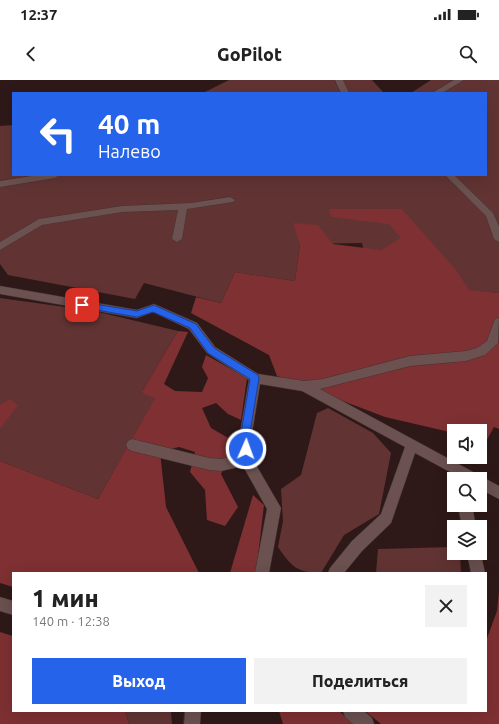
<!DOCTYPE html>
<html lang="ru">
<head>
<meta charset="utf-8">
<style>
	:root { --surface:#fff; --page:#f2f2f2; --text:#222; --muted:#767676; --accent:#2563eb }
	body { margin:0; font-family:Ubuntu,sans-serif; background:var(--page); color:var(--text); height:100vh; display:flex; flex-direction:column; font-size:15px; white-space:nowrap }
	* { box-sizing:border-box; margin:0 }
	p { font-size:13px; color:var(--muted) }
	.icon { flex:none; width:22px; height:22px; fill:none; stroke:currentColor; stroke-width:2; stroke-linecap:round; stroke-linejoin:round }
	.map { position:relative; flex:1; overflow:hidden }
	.details { position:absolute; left:12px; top:492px; width:475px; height:140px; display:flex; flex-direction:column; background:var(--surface); border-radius:0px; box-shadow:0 4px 16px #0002 }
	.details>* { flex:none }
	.guide { position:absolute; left:12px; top:12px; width:475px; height:84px; border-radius:0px; box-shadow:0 4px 16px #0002; background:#2563eb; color:#fff; overflow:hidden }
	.controls { position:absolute; left:447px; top:344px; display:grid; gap:8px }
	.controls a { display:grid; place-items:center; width:40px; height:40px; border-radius:0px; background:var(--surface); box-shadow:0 4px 16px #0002; font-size:20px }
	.pin { position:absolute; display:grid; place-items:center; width:34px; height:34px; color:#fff; margin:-17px; border-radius:8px; box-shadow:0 2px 6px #0006 }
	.me { position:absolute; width:44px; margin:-22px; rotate:2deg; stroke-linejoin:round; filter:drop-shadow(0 0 3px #0008) }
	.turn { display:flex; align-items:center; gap:14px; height:84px; padding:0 20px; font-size:18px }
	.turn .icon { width:52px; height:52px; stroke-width:2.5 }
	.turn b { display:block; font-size:28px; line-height:34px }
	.round { display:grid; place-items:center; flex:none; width:42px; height:42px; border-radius:0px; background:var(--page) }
	.summary { display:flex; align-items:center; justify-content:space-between; height:68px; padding:0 20px }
	h1 { font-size:24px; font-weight:800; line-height:30px }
	.primary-button { display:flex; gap:8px; margin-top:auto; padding:8px 20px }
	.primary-button a { flex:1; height:46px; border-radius:0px; background:var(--accent); color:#fff; font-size:16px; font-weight:800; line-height:46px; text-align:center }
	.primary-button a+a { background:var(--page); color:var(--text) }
	.status { display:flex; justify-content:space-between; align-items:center; height:28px; padding:0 20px; background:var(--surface); direction:ltr }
	.status svg { height:11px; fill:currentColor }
	header { display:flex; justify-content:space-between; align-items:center; height:52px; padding:0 20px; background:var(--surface); font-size:18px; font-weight:800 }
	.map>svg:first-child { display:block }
</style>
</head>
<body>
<div class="status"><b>12:37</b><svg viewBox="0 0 49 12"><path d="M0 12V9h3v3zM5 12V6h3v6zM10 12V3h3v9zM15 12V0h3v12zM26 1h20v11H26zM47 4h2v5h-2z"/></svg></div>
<header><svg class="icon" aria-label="back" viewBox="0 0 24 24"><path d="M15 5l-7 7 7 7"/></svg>GoPilot<svg class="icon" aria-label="search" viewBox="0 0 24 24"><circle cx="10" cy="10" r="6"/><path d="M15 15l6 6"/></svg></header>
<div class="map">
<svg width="499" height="644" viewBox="0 0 499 644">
	<rect width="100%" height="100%" fill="#2e1918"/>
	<path fill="#613433" d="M229,0H372L384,13H203Z
		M431,0H499V213L371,203L362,163L300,164L295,201L235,192L221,223L144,203L135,219L8,195L0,184V46L13,45V95H486V13H411Z
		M0,218L94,231L178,251L141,313L156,317L98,419L0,381Z
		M328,328L373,353L391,373L379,434L344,455L321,493C297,493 291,486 278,467L283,441L281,409L301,395L317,333Z
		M454,467V473H460L461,493H376L378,469Z
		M125,631H171L172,644H129Z"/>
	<path fill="#7e3032" d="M329,129H402L456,190L469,210L499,213V349L494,347L483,367L480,366V351H454V353L385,337L277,296L269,275L191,233L196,217L221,223L235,192L295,201L300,164L293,143L318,145L333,164L381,170L401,158L389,144L331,137Z
		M178,251L188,252L164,304L175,311L202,312L208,298L202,287L206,275L247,298L241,340L228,334L216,323L202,328L211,348L237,363L221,394L238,427L225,446L207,440L205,410L190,392L195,372L179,367L160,372L166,427L199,493H13V507L0,503V381L98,419L155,318L141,313Z
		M10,319L18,325L0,349V325Z
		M253,415L264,425L256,493H230Z
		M499,511V644H381L365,631H486V561L497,531Z
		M0,552L13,556V631H125L129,644H0Z
		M279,631H339L354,644H283Z"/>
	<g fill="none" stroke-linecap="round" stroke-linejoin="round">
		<defs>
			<path id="minor" d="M335,0H343L349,13H341Z
				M454,0H464L442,13H432Z
				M38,95H59L55,98L0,107V101Z
				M445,95H454L493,133L499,146V162L494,159L486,136Z
				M230,117L235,120L233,122L187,129L182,159L177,162L172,159L178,130L122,132L42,145L0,170V162L39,139L122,126L191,123Z
				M0,206L137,230L154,224L197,243L215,267L258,294L304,301L323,299L410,276L466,271L477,268L487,261L495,239L499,238L498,263L485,275L466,281L410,286L320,309L499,406V419L480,409V399H463L415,373L391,443L362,471L344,493H328L330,488L352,461L381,434L405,367L302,311L260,304L251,359L252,378L281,428L269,493H255L267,429L243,386L221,391L209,390L132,371L128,369L126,365L128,361L132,359L209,378L221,379L239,375V359L249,300L207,273L189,249L153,232L137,238L0,214Z
				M458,425H472L476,447H462Z
				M480,470L485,493H471L467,473H480Z
				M0,517L13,521V535L0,531Z
				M185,631H201L200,644H184Z
				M343,631H364L372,638L374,644H353L345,637Z"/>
		</defs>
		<use href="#minor" stroke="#433" stroke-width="1"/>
		<use href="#minor" fill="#6b5150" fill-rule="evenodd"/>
	</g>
	<path fill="#2563eb" stroke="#184099" d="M82,222L137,231L154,225L156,226L196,244L214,268L258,295L259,298L249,359L250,369L249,372L246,373L242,372L240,359L250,299L208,273L190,248L153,232L137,237L79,227V223Z"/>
</svg>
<div class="controls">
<a><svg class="icon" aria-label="sound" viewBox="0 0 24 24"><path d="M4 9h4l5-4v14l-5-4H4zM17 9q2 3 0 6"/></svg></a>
<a><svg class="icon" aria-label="search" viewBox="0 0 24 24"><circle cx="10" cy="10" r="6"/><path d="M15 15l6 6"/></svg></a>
<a><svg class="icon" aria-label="layers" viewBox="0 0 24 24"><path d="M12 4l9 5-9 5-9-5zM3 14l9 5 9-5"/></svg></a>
</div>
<div class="pin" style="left:82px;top:225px;background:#d93025"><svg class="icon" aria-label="arrive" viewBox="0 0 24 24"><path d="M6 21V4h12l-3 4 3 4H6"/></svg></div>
<svg class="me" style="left:246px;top:369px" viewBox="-20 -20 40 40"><circle r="17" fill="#2563eb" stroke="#fff" stroke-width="3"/><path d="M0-11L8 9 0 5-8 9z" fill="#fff"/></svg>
<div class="guide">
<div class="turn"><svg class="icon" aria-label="left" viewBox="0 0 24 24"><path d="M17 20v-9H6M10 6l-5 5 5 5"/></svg><div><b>40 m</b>Налево</div></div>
</div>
<section class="details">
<div class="summary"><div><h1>1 мин</h1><p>140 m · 12:38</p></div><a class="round"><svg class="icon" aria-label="close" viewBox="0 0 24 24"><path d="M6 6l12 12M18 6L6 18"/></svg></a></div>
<div class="primary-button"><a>Выход</a><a>Поделиться</a></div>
</section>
</div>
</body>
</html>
